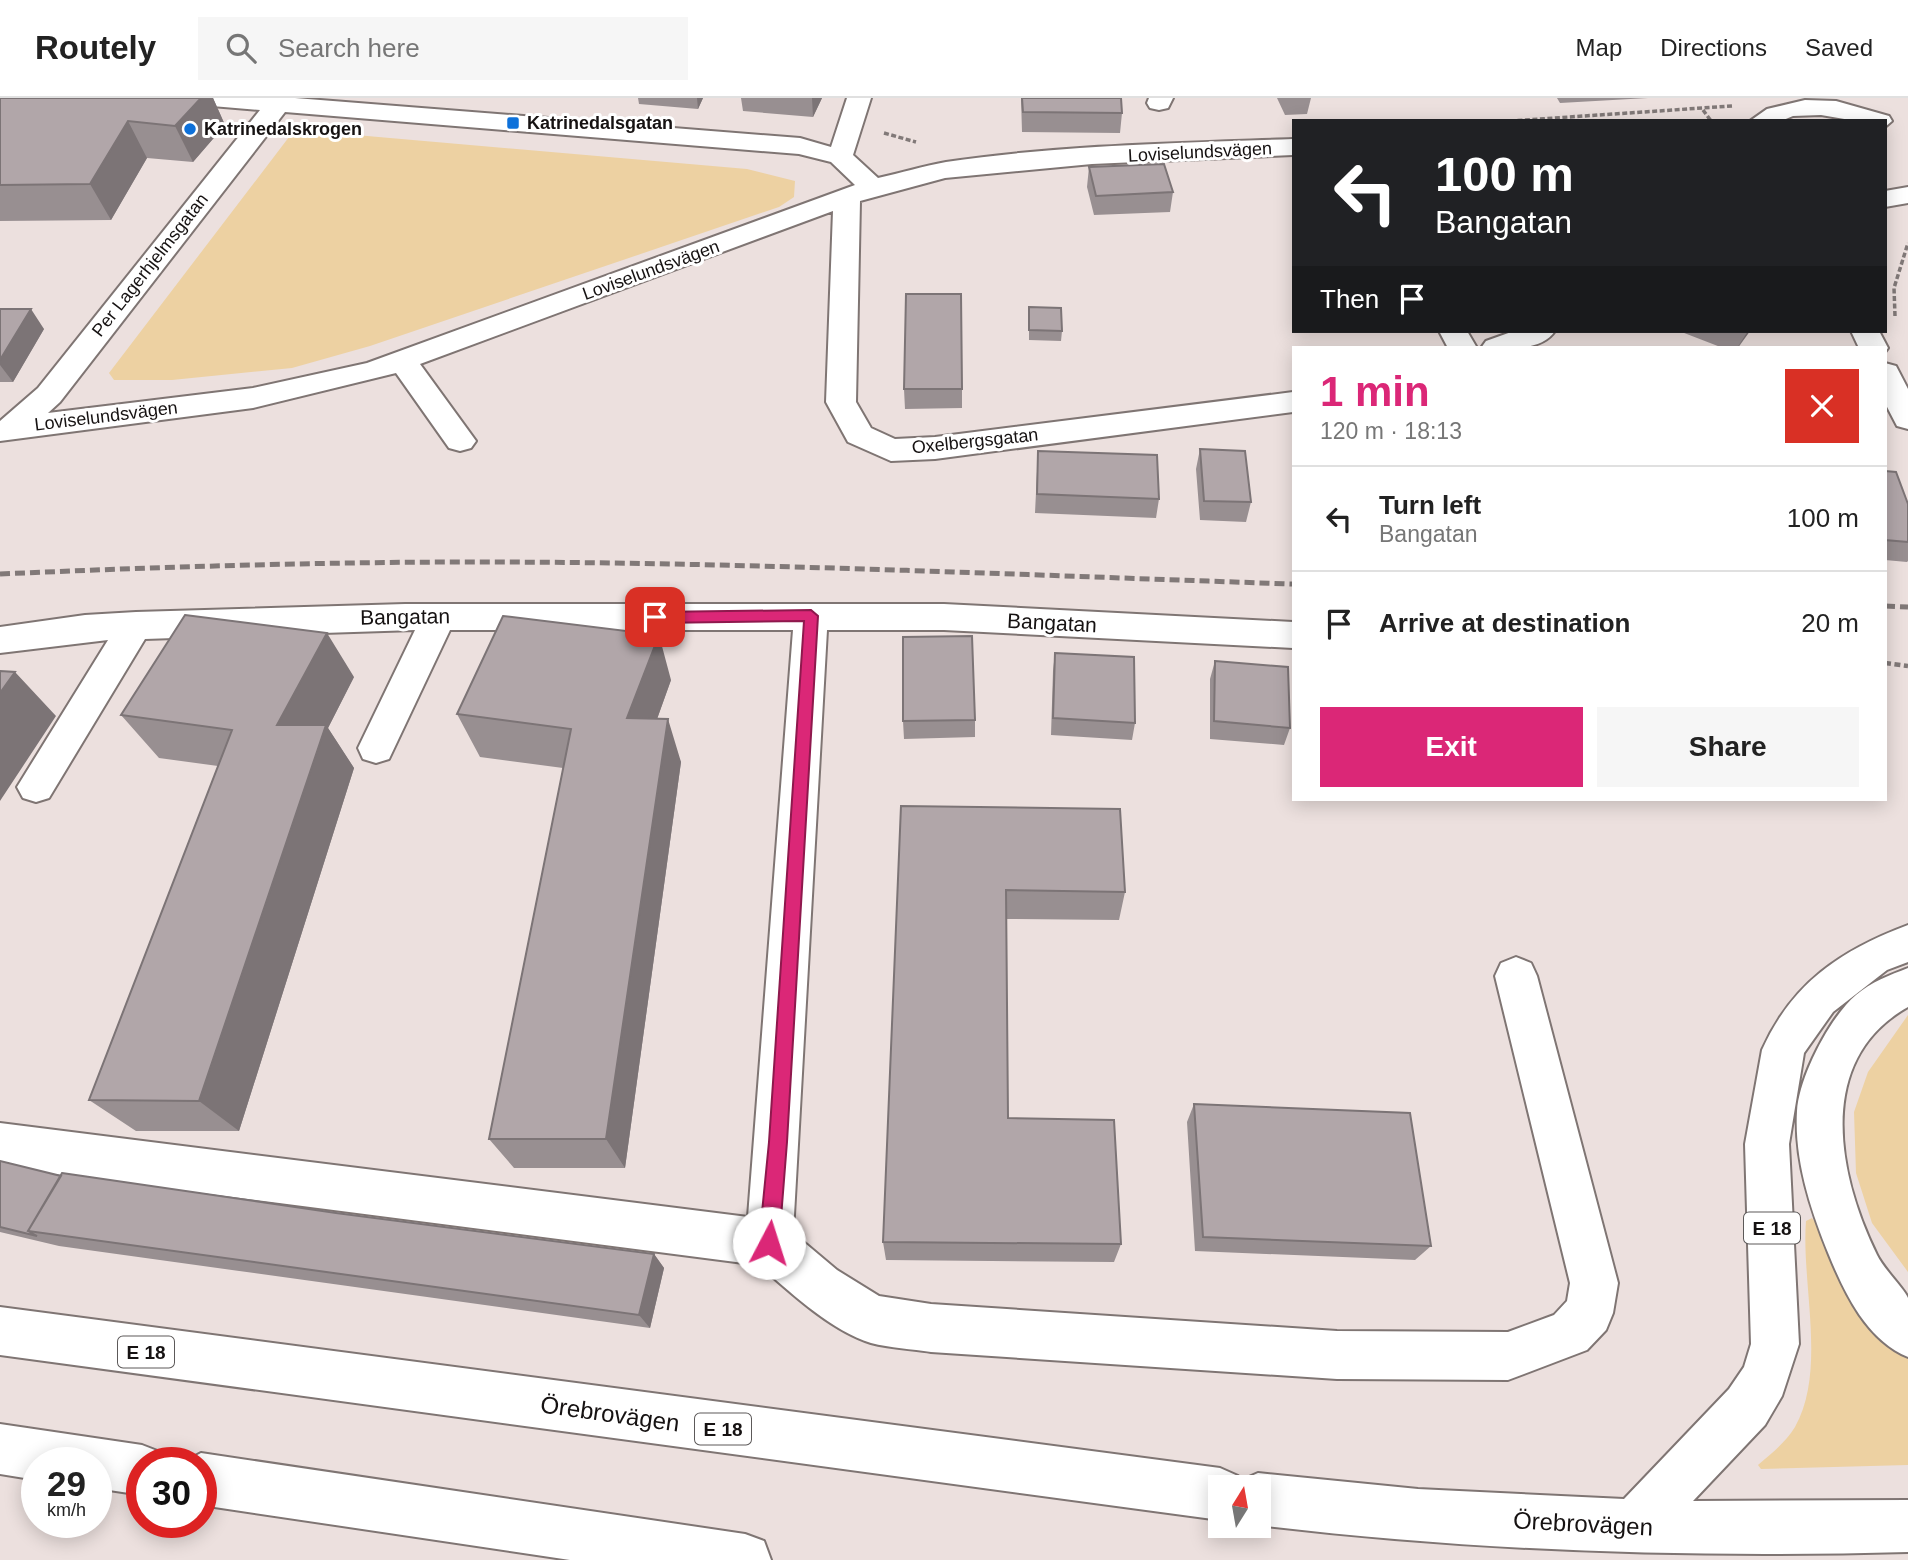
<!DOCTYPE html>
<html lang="en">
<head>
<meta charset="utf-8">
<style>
	:root { --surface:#fff; --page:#f6f6f6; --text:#222; --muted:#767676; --line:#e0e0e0; --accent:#db2777 }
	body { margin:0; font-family:Helvetica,sans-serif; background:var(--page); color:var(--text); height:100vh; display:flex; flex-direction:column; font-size:26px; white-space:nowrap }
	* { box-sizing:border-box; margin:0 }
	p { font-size:23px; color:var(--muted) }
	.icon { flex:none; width:38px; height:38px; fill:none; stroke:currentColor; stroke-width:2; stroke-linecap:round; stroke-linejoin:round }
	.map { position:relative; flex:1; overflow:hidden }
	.drawer { position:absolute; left:1292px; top:248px; width:595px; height:455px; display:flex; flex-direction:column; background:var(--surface); border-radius:0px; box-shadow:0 4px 18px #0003 }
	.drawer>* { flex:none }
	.top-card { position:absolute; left:1292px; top:21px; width:595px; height:214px; border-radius:0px; box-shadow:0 4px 18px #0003; background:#202124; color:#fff; overflow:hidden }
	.needle { width:46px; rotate:11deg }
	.controls { position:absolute; left:1208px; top:1377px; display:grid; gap:14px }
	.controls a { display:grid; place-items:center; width:63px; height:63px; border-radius:0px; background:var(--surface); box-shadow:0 4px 18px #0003; font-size:35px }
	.speed { position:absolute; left:21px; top:1349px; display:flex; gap:14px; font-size:35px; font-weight:700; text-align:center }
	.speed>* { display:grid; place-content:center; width:91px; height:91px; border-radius:50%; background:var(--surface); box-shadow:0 4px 18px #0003; line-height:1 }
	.speed small { font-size:18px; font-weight:400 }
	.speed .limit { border:10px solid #d22; background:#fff; color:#111 }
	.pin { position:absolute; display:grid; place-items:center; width:60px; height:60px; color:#fff; margin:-30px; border-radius:14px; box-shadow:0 4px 10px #0006 }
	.me { position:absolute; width:77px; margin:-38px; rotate:5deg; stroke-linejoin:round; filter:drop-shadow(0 0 5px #0008) }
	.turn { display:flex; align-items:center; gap:24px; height:147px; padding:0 28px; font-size:32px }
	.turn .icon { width:91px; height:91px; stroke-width:2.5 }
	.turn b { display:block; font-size:49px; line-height:60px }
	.then { display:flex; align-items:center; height:66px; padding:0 28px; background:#0003; gap:14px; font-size:26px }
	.round { display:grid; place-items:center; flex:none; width:74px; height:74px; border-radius:0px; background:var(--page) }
	.headline { display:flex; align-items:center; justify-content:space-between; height:119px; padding:0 28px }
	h1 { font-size:42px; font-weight:800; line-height:52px; color:var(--accent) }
	.action { display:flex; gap:14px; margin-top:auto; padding:14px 28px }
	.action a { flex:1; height:80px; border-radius:0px; background:var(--accent); color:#fff; font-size:28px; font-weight:800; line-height:80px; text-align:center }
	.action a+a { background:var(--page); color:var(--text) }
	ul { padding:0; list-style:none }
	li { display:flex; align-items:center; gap:21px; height:105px; padding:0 28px; border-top:2px solid var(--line) }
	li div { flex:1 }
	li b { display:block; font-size:26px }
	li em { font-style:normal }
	header { display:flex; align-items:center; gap:42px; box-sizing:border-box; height:98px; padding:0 35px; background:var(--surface); border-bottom:2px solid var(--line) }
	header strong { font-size:33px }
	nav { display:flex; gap:38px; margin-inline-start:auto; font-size:24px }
	.search { width:490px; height:63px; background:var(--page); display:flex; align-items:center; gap:18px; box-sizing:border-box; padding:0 24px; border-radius:0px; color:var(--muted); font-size:26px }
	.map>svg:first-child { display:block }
</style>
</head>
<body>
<header>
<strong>Routely</strong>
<div class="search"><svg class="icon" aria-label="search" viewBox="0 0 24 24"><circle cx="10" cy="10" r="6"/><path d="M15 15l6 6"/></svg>Search here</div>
<nav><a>Map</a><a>Directions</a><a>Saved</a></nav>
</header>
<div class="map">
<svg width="1908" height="1462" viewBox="0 0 1908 1462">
	<rect width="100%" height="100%" fill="#ece0de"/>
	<path fill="#edd1a2" d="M310,33L747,71L795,83L794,99L779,109L370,248L292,270L172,282H114L109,275L289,39Z
		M1908,917V1174L1872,1125L1856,1075L1854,1014L1868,974Z
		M1812,1120L1908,1250V1367L1761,1371L1758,1367C1771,1356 1785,1345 1795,1329C1827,1272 1801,1185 1806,1123Z"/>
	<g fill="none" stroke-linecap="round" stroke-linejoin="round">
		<defs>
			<path id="minor" d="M188,0H295L800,40L831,49L847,0H871L853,57L878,80C901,75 923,68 946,64C1060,47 1178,45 1293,41V57L1092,66L945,80L860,103L856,304L871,330L895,341L935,339L1293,294V314L935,361L891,363L848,344L826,304L833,113L420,266L476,343L471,350L460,353L449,350L396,275L253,310L0,343V323L38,290L260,12L200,7L191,5ZM285,14L799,56L831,64L855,87L367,265L253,290L48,315L60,304Z
				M1149,0H1173L1168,10L1159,12L1150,10L1147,5Z
				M1805,2L1836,3L1889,18L1892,23L1885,29V23H1856L1821,17L1793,18L1781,23H1750L1767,11Z
				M1908,89V105L1885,109V93Z
				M1439,233H1467L1477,250H1448Z
				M1514,233H1555C1541,254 1504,251 1481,250L1486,243Z
				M1851,233H1879L1888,250L1885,254V250H1859Z
				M1885,265L1896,268L1908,291V331L1897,328L1885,305Z
				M405,506H944L1293,524V550L944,532H827L793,1135L837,1172L879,1198L931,1206L1337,1233L1508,1234L1554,1217L1567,1203L1570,1185L1495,878L1501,865L1516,859L1531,865L1537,878L1618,1185L1613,1215L1606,1232L1587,1252L1508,1282L1337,1281L931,1254C912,1251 890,1250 871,1245C830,1232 790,1194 759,1167L0,1069V1025L748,1119L793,532H450L389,661L376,665L363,661L358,650L415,532L145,541L49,700L36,704L23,700L17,689L108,542L0,555V529L85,517L136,514Z"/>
			<path id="highway" d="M1908,827V864L1887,872L1833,914L1804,955L1789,1046L1799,1246L1782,1298L1765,1327L1693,1403L1908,1402V1454C1692,1460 1473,1453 1258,1427V1390H1220V1422L0,1257V1209L1220,1370L1238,1378L1240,1383L1258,1375L1418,1391L1624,1401L1729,1291L1744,1269L1751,1246L1745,1046L1762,952C1792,885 1841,852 1908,827Z
				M1908,870V909C1814,962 1838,1077 1877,1157C1883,1170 1906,1193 1908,1200C1908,1213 1908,1244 1908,1259C1867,1242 1845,1196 1829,1157C1811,1113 1794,1062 1797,1013C1799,979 1830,919 1856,897C1871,884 1890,877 1908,870Z
				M0,1326L142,1347L160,1354L165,1365H142V1397L96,1390V1365H37V1382L0,1376Z
				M201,1355L745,1436L764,1443L771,1462H570L201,1407V1365H182Z"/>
		</defs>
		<use href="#minor" stroke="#7f7573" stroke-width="4"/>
		<use href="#highway" stroke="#7f7573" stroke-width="4"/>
		<path stroke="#817978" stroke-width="3.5" stroke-dasharray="5 2.5" stroke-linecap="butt" d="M1703,12L1711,23
			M1510,23L1732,8
			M884,35L916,44
			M1895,218L1894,190L1908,145"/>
		<path stroke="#817978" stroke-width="4.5" stroke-dasharray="6 3.5" stroke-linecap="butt" d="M1885,565L1908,568"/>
		<use href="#minor" fill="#fff" fill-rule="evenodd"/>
		<use href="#highway" fill="#fff" fill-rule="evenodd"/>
		<path stroke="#817978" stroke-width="5" stroke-dasharray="10 5" stroke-linecap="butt" d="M0,476C158,469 316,464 474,464C747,464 1020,477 1293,486
			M1885,508L1908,509"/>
	</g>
	<path fill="#988f91" d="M0,0H213L225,27L193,64L147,60L111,122L0,123Z
		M638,0H703L698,11L639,6Z
		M741,0H822L813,19L743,13Z
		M1021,0H1121L1122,15L1120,35L1022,34Z
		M1277,0H1311L1307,16L1285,17Z
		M1557,0H1648L1560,5Z
		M1089,69L1173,94L1170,114L1094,117L1087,89Z
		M1029,209L1062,233L1061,243L1029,242Z
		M0,211L44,231L13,284H0Z
		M1679,233H1750L1738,250H1723Z
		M904,291H962V310L905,311Z
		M1200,351L1251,404L1246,424L1200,422L1196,371Z
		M1038,353L1159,401L1156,420L1035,415Z
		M1885,373L1908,406V463L1907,464L1885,462Z
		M1055,555L1135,625L1132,642L1051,637L1053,573Z
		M1215,563L1290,630L1284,647L1210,641V581Z
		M354,579L328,630L354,670L239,1033H136L89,1002L218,668L159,660L121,617Z
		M671,582L657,621L681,664L625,1070H514L489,1041L563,670L480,659L457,616Z
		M975,622V639L904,641L903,623Z
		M901,708L1125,794L1119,822L1006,821L1008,1020L1121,1146L1114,1164L886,1162L883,1144Z
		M1194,1006L1431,1148L1415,1162L1195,1153L1187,1024Z
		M0,1063L61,1078L336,1115L654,1156L664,1170L650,1230L59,1148L0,1134Z"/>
	<path fill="#7c7476" d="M201,0H213L225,27L193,64L175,28Z
		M697,0H703L698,11Z
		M812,0H822L813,19Z
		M128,23L147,60L111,122L90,86Z
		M31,211L44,231L13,284L0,267V262Z
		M1748,233H1750L1737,250Z
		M327,535L354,579L328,630L354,670L239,1033L199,1003L277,627Z
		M659,537L671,582L642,663L627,620Z
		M15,574L56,618L0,703V595Z
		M668,621L681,664L625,1070L606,1041Z
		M654,1156L664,1170L650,1230L639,1217Z"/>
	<path fill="#b1a6a9" stroke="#7c7476" stroke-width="2" d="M0,0H201L175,28L128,23L90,86L0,87Z
		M1022,0H1121L1122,15L1023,14Z
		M1164,66L1173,94L1096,98L1089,69Z
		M906,196H961L962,291H904Z
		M1029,209L1061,210L1062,233L1029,232Z
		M0,211H31L0,262Z
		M1200,351L1245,353L1251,404L1204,403Z
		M1038,353L1157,357L1159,401L1037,396Z
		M1885,373L1896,374L1908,406V444L1885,442Z
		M185,517L327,535L277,627H326L199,1003L89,1002L232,632L121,617Z
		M503,518L659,537L627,620L668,621L606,1041H489L571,631L457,616Z
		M972,538L975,622L903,623V539Z
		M1055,555L1134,559L1135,625L1053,620Z
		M1215,563L1288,569L1290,630L1214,623Z
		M0,573L15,574L0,595Z
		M901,708L1120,711L1125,794L1006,792L1008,1020L1114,1022L1121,1146L883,1144Z
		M1194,1006L1410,1015L1431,1148L1203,1139Z
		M0,1063L61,1078L28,1133L37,1138L0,1129Z
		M62,1075L336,1115L654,1156L639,1217L28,1133Z"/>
	<path fill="#db2777" stroke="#8e194d" stroke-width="2" d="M811,512L818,518L787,1044L779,1145L776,1152L769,1154L762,1152L759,1145L769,1044L804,523L655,525L648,519L655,514Z"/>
	<g fill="#0e71da" stroke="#fff" stroke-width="2.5">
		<rect x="506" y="18" width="14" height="14" rx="3.5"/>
		<circle cx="190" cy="31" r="7"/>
	</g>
	<g text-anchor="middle" stroke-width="6" stroke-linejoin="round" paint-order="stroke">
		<g font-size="18" font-weight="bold" fill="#161212" stroke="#fff" text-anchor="start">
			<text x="527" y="31">Katrinedalsgatan</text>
			<text x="204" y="37">Katrinedalskrogen</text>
		</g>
		<g font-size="18" fill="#161212" stroke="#fff">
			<text transform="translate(1200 54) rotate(-3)" y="6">Loviselundsvägen</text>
			<text transform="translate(150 167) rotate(-52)" y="6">Per Lagerhjelmsgatan</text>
			<text transform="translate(651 172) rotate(-20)" y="6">Loviselundsvägen</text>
			<text transform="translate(106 318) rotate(-7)" y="6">Loviselundsvägen</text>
			<text transform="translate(975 343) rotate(-6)" y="6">Oxelbergsgatan</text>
		</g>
		<g fill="#fff" stroke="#5c5959" stroke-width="2">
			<rect x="1744" y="1114.5" width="56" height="31" rx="5"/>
			<rect x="118" y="1238.5" width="56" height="31" rx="5"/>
			<rect x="695" y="1315.5" width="56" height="31" rx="5"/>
		</g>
		<g font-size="19" font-weight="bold" fill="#161212">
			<text x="1772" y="1137">E 18</text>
			<text x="146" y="1261">E 18</text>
			<text x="723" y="1338">E 18</text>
		</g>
		<g font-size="21" fill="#161212" stroke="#fff">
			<text transform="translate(405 519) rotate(-1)" y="7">Bangatan</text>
			<text transform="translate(1052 525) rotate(3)" y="7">Bangatan</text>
		</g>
		<g font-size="24" fill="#161212" stroke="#fff">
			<text transform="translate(610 1316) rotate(8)" y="8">Örebrovägen</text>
			<text transform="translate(1583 1426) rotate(3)" y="8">Örebrovägen</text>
		</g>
	</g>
</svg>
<div class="controls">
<a><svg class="needle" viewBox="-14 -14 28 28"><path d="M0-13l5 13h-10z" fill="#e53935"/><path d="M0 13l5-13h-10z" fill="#767676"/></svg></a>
</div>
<div class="speed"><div>29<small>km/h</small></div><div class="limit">30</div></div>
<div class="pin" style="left:655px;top:519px;background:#d93025"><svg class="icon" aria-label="arrive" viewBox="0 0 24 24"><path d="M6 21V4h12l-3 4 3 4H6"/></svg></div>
<svg class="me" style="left:769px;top:1145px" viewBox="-20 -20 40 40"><circle r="19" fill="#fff"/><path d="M0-13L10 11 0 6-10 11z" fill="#db2777"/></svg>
<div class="top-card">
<div class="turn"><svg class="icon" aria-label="left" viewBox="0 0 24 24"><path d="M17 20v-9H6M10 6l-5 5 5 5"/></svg><div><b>100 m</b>Bangatan</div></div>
<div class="then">Then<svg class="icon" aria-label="arrive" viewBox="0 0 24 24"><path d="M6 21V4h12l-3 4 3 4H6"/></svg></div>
</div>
<section class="drawer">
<div class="headline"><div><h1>1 min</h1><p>120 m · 18:13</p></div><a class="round" style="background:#d93025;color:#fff"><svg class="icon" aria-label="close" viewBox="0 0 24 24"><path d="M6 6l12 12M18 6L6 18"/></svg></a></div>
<ul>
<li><svg class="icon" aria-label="left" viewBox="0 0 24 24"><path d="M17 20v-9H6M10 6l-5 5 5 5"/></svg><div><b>Turn left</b><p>Bangatan</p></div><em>100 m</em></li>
<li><svg class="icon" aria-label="arrive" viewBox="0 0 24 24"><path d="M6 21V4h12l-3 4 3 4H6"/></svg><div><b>Arrive at destination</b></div><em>20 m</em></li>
</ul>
<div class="action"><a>Exit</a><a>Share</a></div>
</section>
</div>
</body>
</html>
